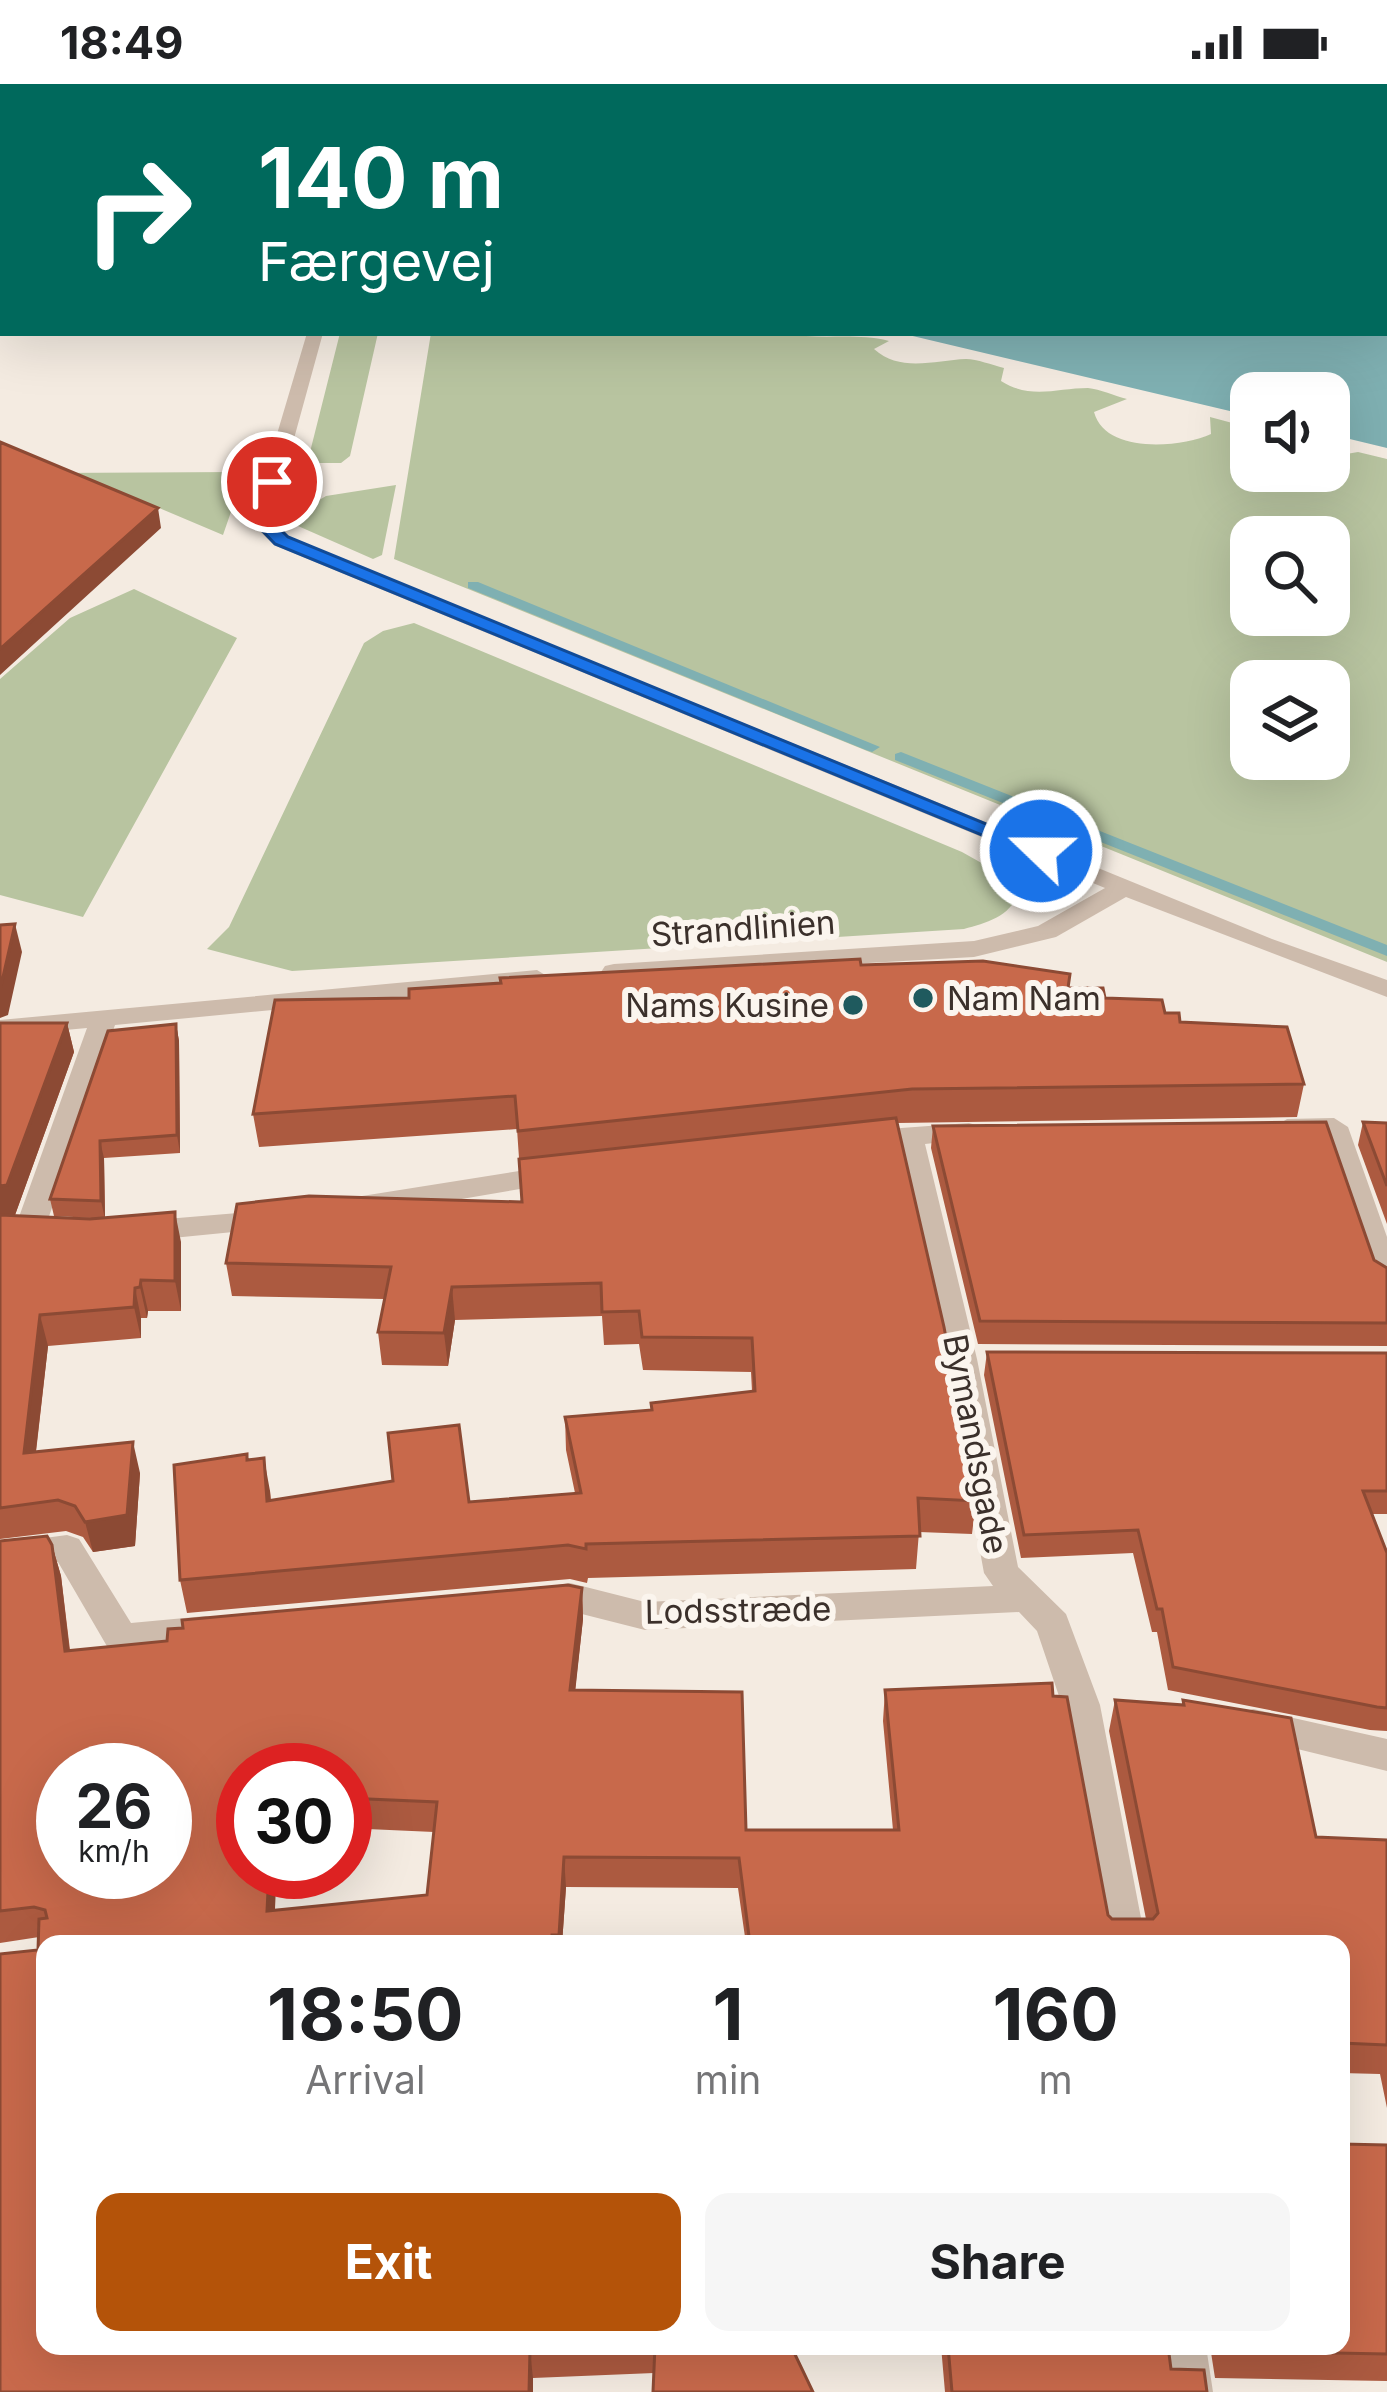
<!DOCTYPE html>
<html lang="en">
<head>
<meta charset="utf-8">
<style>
	:root { --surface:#fff; --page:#f6f6f6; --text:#202124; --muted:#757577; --accent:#b45309 }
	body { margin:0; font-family:Inter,sans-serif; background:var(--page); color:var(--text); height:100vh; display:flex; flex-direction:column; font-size:45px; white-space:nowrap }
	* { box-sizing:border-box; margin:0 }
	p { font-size:39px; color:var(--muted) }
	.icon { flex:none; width:66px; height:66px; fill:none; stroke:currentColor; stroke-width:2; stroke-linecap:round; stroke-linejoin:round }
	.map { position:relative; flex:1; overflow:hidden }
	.drawer { position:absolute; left:36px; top:1851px; width:1314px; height:420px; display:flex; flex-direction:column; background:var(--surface); border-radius:24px; box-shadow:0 12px 48px #0002 }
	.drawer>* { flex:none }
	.banner { position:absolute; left:0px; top:0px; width:1389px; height:252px; box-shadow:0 12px 48px #0002; background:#00695c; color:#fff; overflow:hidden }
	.controls { position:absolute; left:1230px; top:288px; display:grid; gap:24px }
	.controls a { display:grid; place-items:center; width:120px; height:120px; border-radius:24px; background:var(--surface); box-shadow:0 12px 48px #0002; font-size:60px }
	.speed { position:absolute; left:36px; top:1659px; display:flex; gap:24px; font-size:60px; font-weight:700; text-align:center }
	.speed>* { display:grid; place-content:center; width:156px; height:156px; border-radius:50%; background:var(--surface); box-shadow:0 12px 48px #0002; line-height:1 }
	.speed small { font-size:30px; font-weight:400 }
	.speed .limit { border:18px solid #d22; background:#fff; color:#111 }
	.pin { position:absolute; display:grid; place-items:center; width:102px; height:102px; color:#fff; margin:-51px; border:6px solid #fff; border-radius:50%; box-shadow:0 3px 12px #0007 }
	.me { position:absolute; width:132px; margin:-66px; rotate:292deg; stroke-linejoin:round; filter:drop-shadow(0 0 9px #0008) }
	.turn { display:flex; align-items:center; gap:42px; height:252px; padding:0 60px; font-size:54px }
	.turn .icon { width:156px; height:156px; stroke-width:2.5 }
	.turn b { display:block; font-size:84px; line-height:102px }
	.eta { display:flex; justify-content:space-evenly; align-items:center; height:204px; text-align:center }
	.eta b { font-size:72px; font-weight:700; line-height:84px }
	.cta { display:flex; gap:24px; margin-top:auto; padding:24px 60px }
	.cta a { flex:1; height:138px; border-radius:24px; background:var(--accent); color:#fff; font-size:48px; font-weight:700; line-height:138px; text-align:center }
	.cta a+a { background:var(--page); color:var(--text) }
	.status { display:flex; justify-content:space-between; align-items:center; height:84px; padding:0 60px; background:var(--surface); direction:ltr }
	.status svg { height:33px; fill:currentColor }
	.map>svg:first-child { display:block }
</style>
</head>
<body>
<div class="status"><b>18:49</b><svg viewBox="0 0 49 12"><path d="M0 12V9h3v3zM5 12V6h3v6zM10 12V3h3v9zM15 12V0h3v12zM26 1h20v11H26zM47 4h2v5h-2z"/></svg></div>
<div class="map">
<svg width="1387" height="2308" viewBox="0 0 1387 2308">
	<rect width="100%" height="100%" fill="#f4ebe1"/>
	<path fill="#b8c4a0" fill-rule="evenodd" d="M340,249H378L350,372L341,379H315L309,372Z
		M431,249H785C821,257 853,248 889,257L874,265C900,289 936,276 966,275C977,275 992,281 1004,284L1001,297C1031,316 1057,304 1088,304C1100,305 1115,312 1127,315L1094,328C1105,370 1180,364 1211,350L1210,333L1251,344V387H1329V373L1358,368L1387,375V878L394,475ZM1251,453H1329V531H1251ZM1251,597H1329V675H1251Z
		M236,388L242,396L223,451L126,410L98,409L52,389Z
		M396,401L382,471L373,475L298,442L299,428L326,412Z
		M134,505L237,554L83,833L0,811V595L70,534Z
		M414,539L962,768L1010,795L1019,807C1012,832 987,839 964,845L292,887L207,865L229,843L364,559L383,547Z"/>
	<path fill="#7fb0b2" d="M654,0H1387V364L1329,350V309H1251V332L900,249H1386V3H650Z"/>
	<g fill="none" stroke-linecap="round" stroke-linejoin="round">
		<path fill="#7fb0b2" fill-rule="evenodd" d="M468,498H478L880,663L872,668L866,666L468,504Z
			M901,668L1387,861V872L895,676V670Z"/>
		<path fill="#cdbbac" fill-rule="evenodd" d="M307,249H323L273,431L288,453L1272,855L1387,896V913L1126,813L1056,853L974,873L605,894L601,888L605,882L614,880L974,857L1038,842L1105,804L274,461L257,444L253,431Z
			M537,886L550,894L546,900L115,941L45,1144L30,1154L15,1144L87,944L0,952V936Z
			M1334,1034L1348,1043L1387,1153V1207L1372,1197L1323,1052L1287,1053L1273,1044L1287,1035Z
			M969,1039L979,1042L983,1048L979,1054L925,1060L977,1275L1018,1483L1066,1530L1100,1621L1146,1860H1106L1062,1621L1037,1547L1019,1528L645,1546L570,1527L533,1525L528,1515L533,1505L570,1499L645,1518L993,1502L984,1489L945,1275L897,1062L861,1065L847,1056L861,1047Z
			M557,1081L567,1083L572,1090L567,1097L362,1132L347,1122L362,1112Z
			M273,1126L284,1129L288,1136L284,1143L142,1157L127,1147L142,1137Z
			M67,1451L79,1455L131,1539L206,1532L219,1536L224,1546L219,1556L121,1568L108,1564L58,1478L0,1486V1460Z
			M1253,1625L1387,1655V1687L1240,1651L1234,1640L1240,1629Z
			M1160,2262H1206L1213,2308H1165Z"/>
	</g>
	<path fill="#ac5a40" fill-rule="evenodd" d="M2,103L3,202H0V107Z
		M861,881L1068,904L1165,929L1180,938L1304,1000L1297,1033L897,1039L976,1417L972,1450L919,1448L916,1485L588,1494L587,1499L570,1495L187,1529L180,1496L248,1376L270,1407L271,1417L469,1418L575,1409L566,1366L565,1333L651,1326L752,1307L751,1288L643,1286L639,1260L604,1261L602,1232L455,1236L448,1282L382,1281L378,1248L384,1215L232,1212L226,1179L522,1118L517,1045L259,1063L253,1030L409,914Z
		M0,939H67L74,968L15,1131L94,1134L54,1132L50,1115L176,940L179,957L180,1069L104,1074L105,1133L181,1158V1227H148L147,1234H141V1254L48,1262L36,1368L140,1389L135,1462L93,1468L83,1453L66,1447L0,1455Z
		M1363,1038L1387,1039V1140L1358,1061Z
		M933,1042L1374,1176L1387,1184V1262L978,1260L931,1064Z
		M987,1268L1387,1269V1430H1372L1387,1469V1647L1370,1646L1168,1606L1157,1548H1152L1133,1469L1021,1474L984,1291Z
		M0,1457L52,1461L61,1492L70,1566L167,1557L582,1504L583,1535L575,1606L746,1746H893L883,1637L885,1606L1053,1612L1108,1831L1112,1835H1146L1109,1647L1115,1616L1182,1621L1183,1616L1316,1753L1387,1756V2024L1380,1990L1341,1989V1860H746L738,1804L566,1803L562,1860H45V2262H791L654,2289L533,2294V2308H0L39,1853L0,1859ZM243,1686H345V1744L434,1748L427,1811L275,1826L276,1788H243Z
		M1387,2061V2297L1215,2294L1210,2262H1341Z
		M941,2262H1168L1171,2285L1207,2308H945Z"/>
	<path fill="#8c4a34" d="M158,424L161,444L0,591V565Z
		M15,840L22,868L8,931L0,934V902Z
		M67,939L74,968L15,1131L0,1133V1102Z
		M176,940L179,957L180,1069L177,1051Z
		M100,1057L104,1074L105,1135L101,1117Z
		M175,1128L181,1158V1227L175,1197Z
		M141,1196L148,1227L147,1234L140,1203Z
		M452,1203L455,1236L448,1282L444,1249Z
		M135,1204L141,1234V1254L134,1223Z
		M40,1231L48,1262L32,1400L24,1369Z
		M133,1358L140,1389L135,1462L93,1468L85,1438Z
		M264,1374L270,1407L273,1451L267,1417Z
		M52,1461L61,1492L73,1597L65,1567Z
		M582,1504L583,1535L572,1637L570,1606Z
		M564,1773L566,1803L562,1860H559Z
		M269,1788H276L274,1857L267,1827Z
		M530,2267L533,2294V2308H529Z"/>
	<path fill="#c8694b" stroke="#8c4a34" stroke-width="3" fill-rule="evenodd" d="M2,103L3,169H0V107Z
		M0,358L158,424L0,565Z
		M15,840L1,902H0V841Z
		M860,875L861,881L983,877L1070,890L1068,904H1103L1105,914L1162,916L1165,929H1179L1180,938L1287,943L1304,1000L912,1005L518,1047L515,1012L253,1030L275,916L409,914V905L501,899L500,894Z
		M0,939H67L7,1101L0,1102Z
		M176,940L177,1051L100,1057L101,1117L50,1115L108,947Z
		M896,1034L944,1243L976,1417L918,1414L920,1452L586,1460V1465L568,1461L180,1496L174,1381L247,1370V1376L264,1374L267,1417L393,1397L388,1349L459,1341L469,1418L581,1409L565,1333L652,1326L651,1319L755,1307L752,1254L642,1253L639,1227L602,1228L601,1199L452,1203L444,1249L378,1248L391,1183L226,1179L237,1120L309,1112L522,1118L519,1075Z
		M1326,1038L1374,1176L1387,1184V1239L980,1237L933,1042Z
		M1363,1038L1387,1039V1102Z
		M175,1128V1197L141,1196L140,1203L135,1204L134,1223L40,1231L24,1369L133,1358L127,1431L85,1438L75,1422L58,1416L0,1424V1131L90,1135Z
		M987,1268L1387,1269V1407H1363L1387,1469V1624L1377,1623L1173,1583L1162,1525H1157L1138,1446L1024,1451Z
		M47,1452L52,1461L65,1567L167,1557L168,1545L183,1544L182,1536L568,1501L582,1504L570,1606L742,1608L746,1746H899L885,1606L1052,1599L1053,1612L1067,1613L1108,1831L1112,1835H1153L1158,1829L1115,1616L1184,1621L1183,1616L1291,1634L1316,1753L1387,1756V1961L1341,1959V1860H750L739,1774L564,1773L559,1851H552L551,1860H45V2262H646L530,2267L529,2308H0V1870L38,1866L39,1835L47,1834L45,1826L34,1823L0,1827V1457ZM63,1686H165V1788H63ZM243,1686H345V1714L437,1718L427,1811L267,1827L269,1788H243Z
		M1341,2060L1387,2061V2270L1225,2267L1224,2262H1341Z
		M655,2262H791L813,2308H653Z
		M948,2262H1168L1171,2285L1204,2286L1207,2308H952Z"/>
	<path fill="#1a73e8" stroke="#114b97" stroke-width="3" d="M266,395L280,398L272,437L288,453L1052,767L1041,774L1033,772L275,460L254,438Z"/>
	<g fill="#1f5a5e" stroke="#fbf5ee" stroke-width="4.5">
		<circle cx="923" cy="914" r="12"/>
		<circle cx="853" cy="921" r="12"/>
	</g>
	<g text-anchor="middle" stroke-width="12" stroke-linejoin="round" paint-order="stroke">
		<g font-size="33" fill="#3b302b" stroke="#fbf5ee">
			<text transform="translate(743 844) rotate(-4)" y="12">Strandlinien</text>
			<text transform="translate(976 1360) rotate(79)" y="12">Bymandsgade</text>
			<text transform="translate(738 1526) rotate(-1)" y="12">Lodsstræde</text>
		</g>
		<g font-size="33" fill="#3b302b" stroke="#fbf5ee" text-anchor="start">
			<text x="947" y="926">Nam Nam</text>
			<text x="829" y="933" text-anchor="end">Nams Kusine</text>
		</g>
	</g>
</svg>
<div class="controls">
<a><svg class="icon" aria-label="sound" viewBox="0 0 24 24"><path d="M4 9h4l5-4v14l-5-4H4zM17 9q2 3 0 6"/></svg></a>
<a><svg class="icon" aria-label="search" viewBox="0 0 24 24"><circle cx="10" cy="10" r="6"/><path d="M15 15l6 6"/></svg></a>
<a><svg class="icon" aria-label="layers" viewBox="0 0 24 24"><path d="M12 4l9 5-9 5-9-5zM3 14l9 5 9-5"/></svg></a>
</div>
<div class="speed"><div>26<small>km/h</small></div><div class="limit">30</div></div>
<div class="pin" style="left:272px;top:398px;background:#d93025"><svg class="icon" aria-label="arrive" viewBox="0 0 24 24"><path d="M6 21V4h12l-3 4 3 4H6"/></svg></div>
<svg class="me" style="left:1041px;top:767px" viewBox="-20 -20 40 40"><circle r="17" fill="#1a73e8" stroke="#fff" stroke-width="3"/><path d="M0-11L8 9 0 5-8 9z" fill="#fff"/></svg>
<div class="banner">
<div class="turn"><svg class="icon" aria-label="right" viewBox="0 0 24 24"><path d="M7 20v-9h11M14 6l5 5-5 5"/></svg><div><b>140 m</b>Færgevej</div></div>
</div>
<section class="drawer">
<div class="eta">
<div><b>18:50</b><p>Arrival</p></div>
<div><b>1</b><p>min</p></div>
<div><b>160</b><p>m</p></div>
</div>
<div class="cta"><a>Exit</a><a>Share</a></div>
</section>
</div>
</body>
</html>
